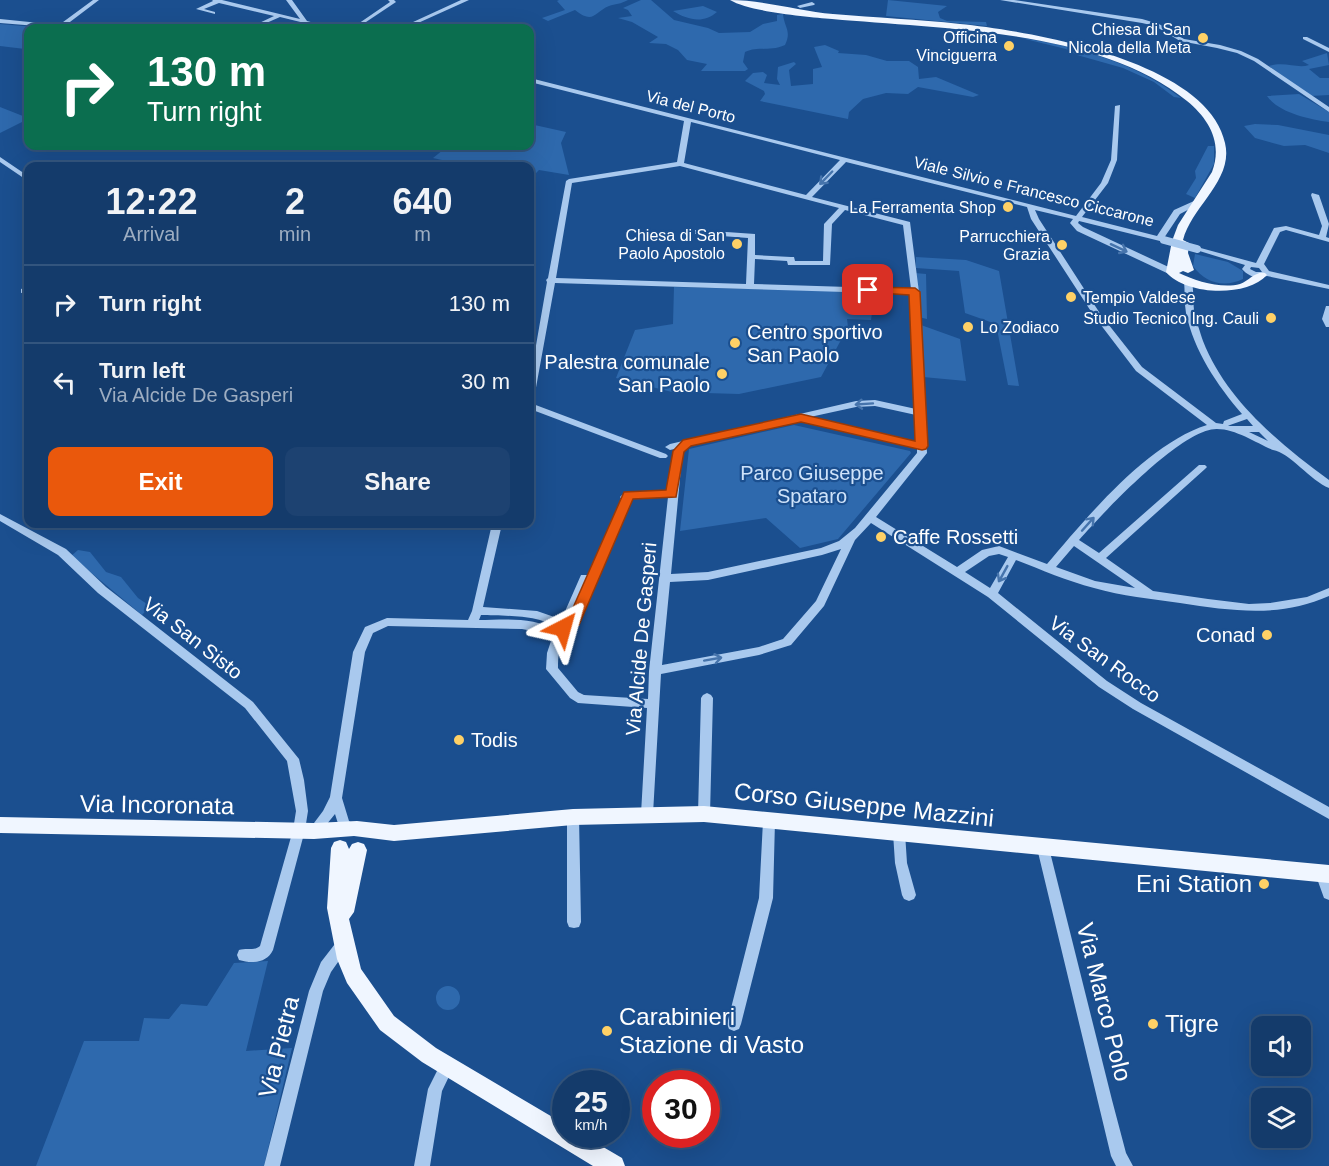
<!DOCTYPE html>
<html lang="en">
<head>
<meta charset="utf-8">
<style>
	:root { --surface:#143b6b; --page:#1d4271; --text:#f1f3f6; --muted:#9dadc1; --line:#33557e; --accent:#ea580c }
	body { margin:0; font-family:Helvetica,sans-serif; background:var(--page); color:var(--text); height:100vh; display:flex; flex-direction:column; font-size:22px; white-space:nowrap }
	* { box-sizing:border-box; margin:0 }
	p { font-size:20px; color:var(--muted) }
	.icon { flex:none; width:33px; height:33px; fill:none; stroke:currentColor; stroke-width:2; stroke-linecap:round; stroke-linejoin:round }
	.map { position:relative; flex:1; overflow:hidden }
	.panel { position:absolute; left:24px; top:162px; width:510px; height:366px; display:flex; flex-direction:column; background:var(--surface); border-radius:12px; box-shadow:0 6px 24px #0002,0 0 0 2px var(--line) }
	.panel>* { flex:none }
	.hud { position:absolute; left:24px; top:24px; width:510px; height:126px; border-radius:12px; box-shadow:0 6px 24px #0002,0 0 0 2px var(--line); background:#0b6e4f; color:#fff; overflow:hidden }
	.controls { position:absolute; left:1251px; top:1016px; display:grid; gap:12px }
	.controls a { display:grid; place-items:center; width:60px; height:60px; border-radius:12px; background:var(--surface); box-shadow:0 6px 24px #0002,0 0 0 2px var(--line); font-size:30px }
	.speed { position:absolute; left:552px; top:1070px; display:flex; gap:12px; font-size:30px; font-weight:700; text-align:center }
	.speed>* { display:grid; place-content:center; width:78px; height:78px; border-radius:50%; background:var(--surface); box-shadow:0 6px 24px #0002,0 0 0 2px var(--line); line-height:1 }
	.speed small { font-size:15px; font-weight:400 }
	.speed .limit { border:9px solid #d22; background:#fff; color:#111 }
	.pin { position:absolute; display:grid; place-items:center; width:51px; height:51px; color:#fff; margin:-26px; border-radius:12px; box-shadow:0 3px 9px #0006 }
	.me { position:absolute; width:66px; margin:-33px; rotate:39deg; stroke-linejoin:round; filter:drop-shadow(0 0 4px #0008) }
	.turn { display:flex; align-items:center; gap:21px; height:126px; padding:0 24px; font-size:27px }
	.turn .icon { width:78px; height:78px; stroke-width:2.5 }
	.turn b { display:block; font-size:42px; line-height:51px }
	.eta { display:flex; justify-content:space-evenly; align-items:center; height:102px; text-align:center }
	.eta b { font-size:36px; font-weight:700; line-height:42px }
	.button { display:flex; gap:12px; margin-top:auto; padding:12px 24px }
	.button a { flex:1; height:69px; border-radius:12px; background:var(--accent); color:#fff; font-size:24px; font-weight:700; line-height:69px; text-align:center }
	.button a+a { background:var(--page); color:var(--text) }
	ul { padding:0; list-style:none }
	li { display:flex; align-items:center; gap:18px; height:78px; padding:0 24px; border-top:2px solid var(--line) }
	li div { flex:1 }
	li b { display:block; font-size:22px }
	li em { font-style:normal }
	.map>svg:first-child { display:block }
</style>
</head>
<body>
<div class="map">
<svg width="1329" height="1166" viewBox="0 0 1329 1166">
	<rect width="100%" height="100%" fill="#1b4f8f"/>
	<path fill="#2e69ad" d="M559,0H628C621,4 615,4 609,6C594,12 594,25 575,10L548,21L542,18L565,10L557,1Z
		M641,0H651L674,20L708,28L719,33L750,32L763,24L777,21V15L783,14C784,27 792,31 785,45C769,52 758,46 745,52L743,62L748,69L745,71H701L707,64L687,60L678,50L666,44L649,43L658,37L632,22L618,18L632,16L628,10L623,8Z
		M888,0L947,6L938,12L940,18L947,21L986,22L987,26L886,16Z
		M703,6L717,12C703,24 688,20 673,11Z
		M0,24L46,28H28V46L25,49L0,46Z
		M1021,38C1076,46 1137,63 1181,98L1174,97L1154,82L1123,68L1077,55L1066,49Z
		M825,45L839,51L838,53L866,55L887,61H909L918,67L919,79L936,77L979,95L973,97L918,87L908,94L886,93L863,99L849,112L848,119L760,101L765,94L764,91L745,81L753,73L763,72L767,75L764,83L780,85L777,79L778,67L794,62L796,64L789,70L791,86L813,84V69L822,67L814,47Z
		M1327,53L1329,65L1309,69L1320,78H1329V95L1310,96L1269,66C1285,61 1297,69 1309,65L1302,61Z
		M1299,94L1329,112V122C1309,119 1279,113 1267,96Z
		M0,107L28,118V119L0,133Z
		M530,124L566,132L561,143L569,175L539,170L530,179V166H469L433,158L448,146H530Z
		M1255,124L1278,125L1329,135V153L1305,145L1284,146L1255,138L1244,126Z
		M1208,146H1214V164L1195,198L1186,194L1196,178L1195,171Z
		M1195,254L1228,262L1243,271V279C1224,288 1205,283 1193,266Z
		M916,257L966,260L999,271L1019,386L1008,385L996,324L965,313L959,271L916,268Z
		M915,273L926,274L927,319L918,317Z
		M674,287L875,292L871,320L847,319L848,327L821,377L739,394L672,392L616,378L635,330L673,324Z
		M921,325L960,339L966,381L923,377Z
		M794,425L910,451L911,453L838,539L800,548L766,518L680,531L689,449Z
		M78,550L90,552L106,572L121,577L138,598L150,606L142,615L71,556Z
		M268,961L246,1051L292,1048L264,1166H36L84,1041H139L144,1018L169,1019L181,1004L207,1006L234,963Z
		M436 998a12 12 0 1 1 24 0a12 12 0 1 1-24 0Z"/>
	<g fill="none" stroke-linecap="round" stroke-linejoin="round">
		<path fill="#a9c9ee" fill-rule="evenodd" d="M93,0H99L62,28L0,23V19L59,25Z
			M212,0H222L300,19L286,0H292L307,21L333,28H325L280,17L255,28H249L274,16L219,3L204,9L215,12V14L196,9L213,1Z
			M388,0H394L396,2L357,28H352L390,2Z
			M461,0H469L407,28H400Z
			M1000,0H1014L1142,19L1159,24L1184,39L1220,45L1241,51L1258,59L1329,107V112L1254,61L1237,53L1217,48L1180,41L1155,26L1142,23Z
			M812,2L815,4L814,5L800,8L797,6Z
			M1303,37H1307L1329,48V52L1303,39Z
			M530,78L1076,216L1101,183L1111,160L1115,106L1120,105L1117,160L1108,183L1082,217L1157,236L1174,210L1194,201L1201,203L1180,214L1164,238L1168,240L1164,242L1079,221L1078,223L1083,227L1175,270V274H1169L1077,231L1070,223L1073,219L1035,210L1039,219L1101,315L1142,367L1216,423L1223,424L1224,421L1242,414C1217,385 1194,351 1186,313C1184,302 1185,291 1184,280L1188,278H1191C1194,288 1193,300 1194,310C1196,320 1200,332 1203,341C1226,400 1280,444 1329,480V488C1311,481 1289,452 1273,450C1256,443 1236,429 1217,429C1182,428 1103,513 1079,540L1099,553L1199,465H1205L1207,467L1205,469L1106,558L1153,591L1208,599L1249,604L1270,603L1307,597L1329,588V596C1279,618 1233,611 1180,603C1151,599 1122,596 1094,588C1067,581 1042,570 1016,560L998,593L1107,681L1141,703L1329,807V819L1133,709L1099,687L988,597L871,523L855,540L824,606L791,645L759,655L661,674L653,814L651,818L647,820L643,818L641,814L647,708L578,703L570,698L546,669L547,653L551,641L538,632L522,629L388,626L373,633L365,652L342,798L349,821L355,825L357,829L355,833L351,835C340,831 338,824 335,814L318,835L314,837L310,835L308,831L323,811L330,797L353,652L365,627L387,618L468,620L472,611L492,524H502L483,607L537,611L560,619L563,616L581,575H589L622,500L620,497L622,495L636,491H669L674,455H680L682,457L671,574L708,572L821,548L839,541L855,528L917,453V448L800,420L670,450L665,447L670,444L856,401L875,400L916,409L911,294L555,283L533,404L666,454L668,456L666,458H660L530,409V380L547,282L546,280L548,278L566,181L569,179L677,162L684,121L530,82ZM691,122L840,160L806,195L684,163ZM846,162L1027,207L1031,219L1094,316L1136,371L1207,425C1147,444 1087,517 1047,564L999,546L982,550L957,567L876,517L927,453L919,292L910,222L812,197ZM680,166L839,208L824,224L823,261H795L794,257H791L755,255V234L698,230H695V234L748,238L746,284L556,278L572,183ZM845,210L903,225L911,289L754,284L755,259L787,261L788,265H830L832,224ZM875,406L916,415L917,442L810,417L856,407ZM1247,419L1253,426H1228L1230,425ZM1249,432H1259L1268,441ZM636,497H668L649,671L648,699L584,695L578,692L558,668C558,657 559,644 564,635C570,627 578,622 583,613L632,498ZM1074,546L1135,588L1095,581L1056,567ZM841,549L816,601L783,639L759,647L662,665L670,582L708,580L822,555ZM999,554L1008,557L990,588L965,572L989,556ZM481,615C501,616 542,614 557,629L555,631C535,616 503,620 479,620Z
			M0,157L28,176V181L0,162Z
			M1312,193L1319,195L1329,224L1326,237L1329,238V242L1286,230L1280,232L1264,264L1269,271L1329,285V289L1267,276C1257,279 1249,277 1242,269L1245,265L1193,249L1197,247L1256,263L1274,228L1286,226L1319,235L1322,226L1311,195ZM1251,267L1259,268L1262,272H1256L1250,269Z
			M28,287V292L21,293V289Z
			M1326,306H1329V327H1326L1322,319Z
			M0,514L66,549L106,587L253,702L299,759L304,780L308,811L305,830L273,950C267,963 252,964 239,960L237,955L239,950C246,948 255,951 260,946L293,830L296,811L287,761L245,708L98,593L58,555L0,521Z
			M707,693L711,695L713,698L710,814L708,818L704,820L700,818L698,814L701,698L703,695Z
			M573,811L577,813L579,817L581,922L579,927L574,928L569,927L567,922V817L569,813Z
			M769,815L773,817L775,821L773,898L741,1024L739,1029L734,1031L729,1029L727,1024L759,898L763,821L765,817Z
			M899,827L903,829L905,833L907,863L916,895L914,899L909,901L904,899L902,895L895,863L893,833L895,829Z
			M1043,842L1048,844L1112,1100L1126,1153L1133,1166H1116L1111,1156L1037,848L1038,844Z
			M1322,867L1327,869L1329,874V900L1324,898L1315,873L1317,869Z
			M343,938L348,940L350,945L331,972L323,991L280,1166H264L309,991L321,962L338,940Z
			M447,1059L452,1061L454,1066L442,1091L430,1166H414L428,1089L442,1061Z"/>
		<path fill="#f0f6ff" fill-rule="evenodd" d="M730,0C763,0 800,11 833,14C876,18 918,19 960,24C1030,31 1208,61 1225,143C1234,180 1192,206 1183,240L1189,243L1188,253L1194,270L1188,273L1183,271L1179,273C1195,281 1222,289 1240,284C1249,281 1255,271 1265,273L1267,275C1246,298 1185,295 1166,272L1172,241L1178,225L1212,172C1223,143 1209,119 1187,101C1099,29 941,29 832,19C808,17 750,12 730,0Z
			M704,806L1329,865V883L704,822L573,825L394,841L354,836L314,839L0,833V817L314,823L357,821L394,825L573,809Z
			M340,840L346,842L349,849L352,844L358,842L364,844L367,850L354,912L349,919L361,969L394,1016L436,1048L566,1125V1134H581L622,1158L625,1166H593L422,1062L380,1030L347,983L337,959L327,908L331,848L334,842Z"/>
		<path stroke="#a9c9ee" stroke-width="8" d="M1164,240L1197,249"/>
	</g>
	<defs><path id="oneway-shaft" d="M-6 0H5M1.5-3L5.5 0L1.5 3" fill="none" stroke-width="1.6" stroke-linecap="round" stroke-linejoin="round" transform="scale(1.5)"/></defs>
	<g stroke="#4674ac">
		<use href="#oneway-shaft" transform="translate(826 178) rotate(134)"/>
		<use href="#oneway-shaft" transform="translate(1119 248) rotate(25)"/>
		<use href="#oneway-shaft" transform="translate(864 404) rotate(176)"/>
		<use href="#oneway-shaft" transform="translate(1088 524) rotate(-48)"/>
		<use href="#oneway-shaft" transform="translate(1003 574) rotate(119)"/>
		<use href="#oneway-shaft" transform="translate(713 659) rotate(-10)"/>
	</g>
	<path fill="#ea580c" stroke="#983908" stroke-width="1.5" d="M868,287L915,288L920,292L928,446L926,449L922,450L801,422L691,446L684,452L676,497L633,499L579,625L568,632H558L556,628C560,621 568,618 572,610L624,492L666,490L673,451L683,440L801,414L915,441L909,295L864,292L863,290Z"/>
	<g fill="#ffd166" stroke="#1b4f8f" stroke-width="2">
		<circle cx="1203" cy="38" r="6"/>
		<circle cx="1009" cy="46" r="6"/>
		<circle cx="1008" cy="207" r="6"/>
		<circle cx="737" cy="244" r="6"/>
		<circle cx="1062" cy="245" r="6"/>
		<circle cx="1071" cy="297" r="6"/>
		<circle cx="1271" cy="318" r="6"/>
		<circle cx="968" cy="327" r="6"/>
		<circle cx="735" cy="343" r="6"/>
		<circle cx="722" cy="374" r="6"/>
		<circle cx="881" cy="537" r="6"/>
		<circle cx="1267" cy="635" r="6"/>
		<circle cx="459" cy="740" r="6"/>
		<circle cx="1264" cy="884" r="6"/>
		<circle cx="1153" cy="1024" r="6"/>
		<circle cx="607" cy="1031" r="6"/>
	</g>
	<g text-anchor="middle" stroke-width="4.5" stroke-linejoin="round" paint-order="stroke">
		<g font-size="16" fill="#fff" stroke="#1b4f8f" text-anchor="end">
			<text x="1191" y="35">Chiesa di San<tspan x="1191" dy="18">Nicola della Meta</tspan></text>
			<text x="997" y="43">Officina<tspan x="997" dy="18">Vinciguerra</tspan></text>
			<text x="996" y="213">La Ferramenta Shop</text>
			<text x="725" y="241">Chiesa di San<tspan x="725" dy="18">Paolo Apostolo</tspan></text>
			<text x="1050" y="242">Parrucchiera<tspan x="1050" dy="18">Grazia</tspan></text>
			<text x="1083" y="303" text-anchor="start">Tempio Valdese</text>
			<text x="1259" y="324">Studio Tecnico Ing. Cauli</text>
			<text x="980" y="333" text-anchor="start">Lo Zodiaco</text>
		</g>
		<g font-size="16" fill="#fff" stroke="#1b4f8f">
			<text transform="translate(691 106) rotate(14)" y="6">Via del Porto</text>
			<text transform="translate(1034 191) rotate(14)" y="6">Viale Silvio e Francesco Ciccarone</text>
		</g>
		<g font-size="20" fill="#fff" stroke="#1b4f8f" text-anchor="start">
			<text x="747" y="339">Centro sportivo<tspan x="747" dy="23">San Paolo</tspan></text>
			<text x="710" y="369" text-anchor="end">Palestra comunale<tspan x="710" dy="23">San Paolo</tspan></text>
			<text x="893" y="544">Caffe Rossetti</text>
			<text x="1255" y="642" text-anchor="end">Conad</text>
			<text x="471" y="747">Todis</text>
		</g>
		<g font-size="20" fill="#cfe3fa" stroke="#1b4f8f">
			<text x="812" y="480">Parco Giuseppe<tspan x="812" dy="23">Spataro</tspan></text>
		</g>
		<g font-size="20" fill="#fff" stroke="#1b4f8f">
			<text transform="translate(193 638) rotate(38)" y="7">Via San Sisto</text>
			<text transform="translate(641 639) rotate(-85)" y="7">Via Alcide De Gasperi</text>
			<text transform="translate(1105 659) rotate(36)" y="7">Via San Rocco</text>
		</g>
		<g font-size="24" fill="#fff" stroke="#1b4f8f">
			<text transform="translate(157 805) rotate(1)" y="8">Via Incoronata</text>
			<text transform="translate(864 805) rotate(6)" y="8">Corso Giuseppe Mazzini</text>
			<text transform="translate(1104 1002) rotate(76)" y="8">Via Marco Polo</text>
			<text transform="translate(279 1047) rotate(-76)" y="8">Via Pietra</text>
		</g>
		<g font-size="24" fill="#fff" stroke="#1b4f8f" text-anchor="start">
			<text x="1252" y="892" text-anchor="end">Eni Station</text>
			<text x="619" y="1025">Carabinieri<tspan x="619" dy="28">Stazione di Vasto</tspan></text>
			<text x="1165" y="1032">Tigre</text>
		</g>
	</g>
</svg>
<div class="controls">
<a><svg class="icon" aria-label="sound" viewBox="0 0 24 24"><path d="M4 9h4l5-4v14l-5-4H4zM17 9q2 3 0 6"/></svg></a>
<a><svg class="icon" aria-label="layers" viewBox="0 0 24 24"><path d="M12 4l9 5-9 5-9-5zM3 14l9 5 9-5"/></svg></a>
</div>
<div class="speed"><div>25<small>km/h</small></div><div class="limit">30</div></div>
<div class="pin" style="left:868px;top:290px;background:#d93025"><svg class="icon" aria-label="arrive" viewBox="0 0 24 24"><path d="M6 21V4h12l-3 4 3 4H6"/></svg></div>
<svg class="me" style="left:563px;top:628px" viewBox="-20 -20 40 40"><path d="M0-17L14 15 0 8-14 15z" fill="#ea580c" stroke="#fff" stroke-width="4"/></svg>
<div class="hud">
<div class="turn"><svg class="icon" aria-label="right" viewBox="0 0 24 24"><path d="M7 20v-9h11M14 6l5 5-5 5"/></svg><div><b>130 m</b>Turn right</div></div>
</div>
<section class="panel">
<div class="eta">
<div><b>12:22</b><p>Arrival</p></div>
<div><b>2</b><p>min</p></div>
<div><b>640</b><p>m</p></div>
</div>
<ul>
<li><svg class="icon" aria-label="right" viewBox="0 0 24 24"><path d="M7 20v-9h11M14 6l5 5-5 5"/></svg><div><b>Turn right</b></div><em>130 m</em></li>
<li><svg class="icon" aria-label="left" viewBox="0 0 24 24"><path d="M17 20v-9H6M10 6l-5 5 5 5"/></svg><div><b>Turn left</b><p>Via Alcide De Gasperi</p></div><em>30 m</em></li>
</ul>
<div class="button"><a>Exit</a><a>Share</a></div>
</section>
</div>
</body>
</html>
